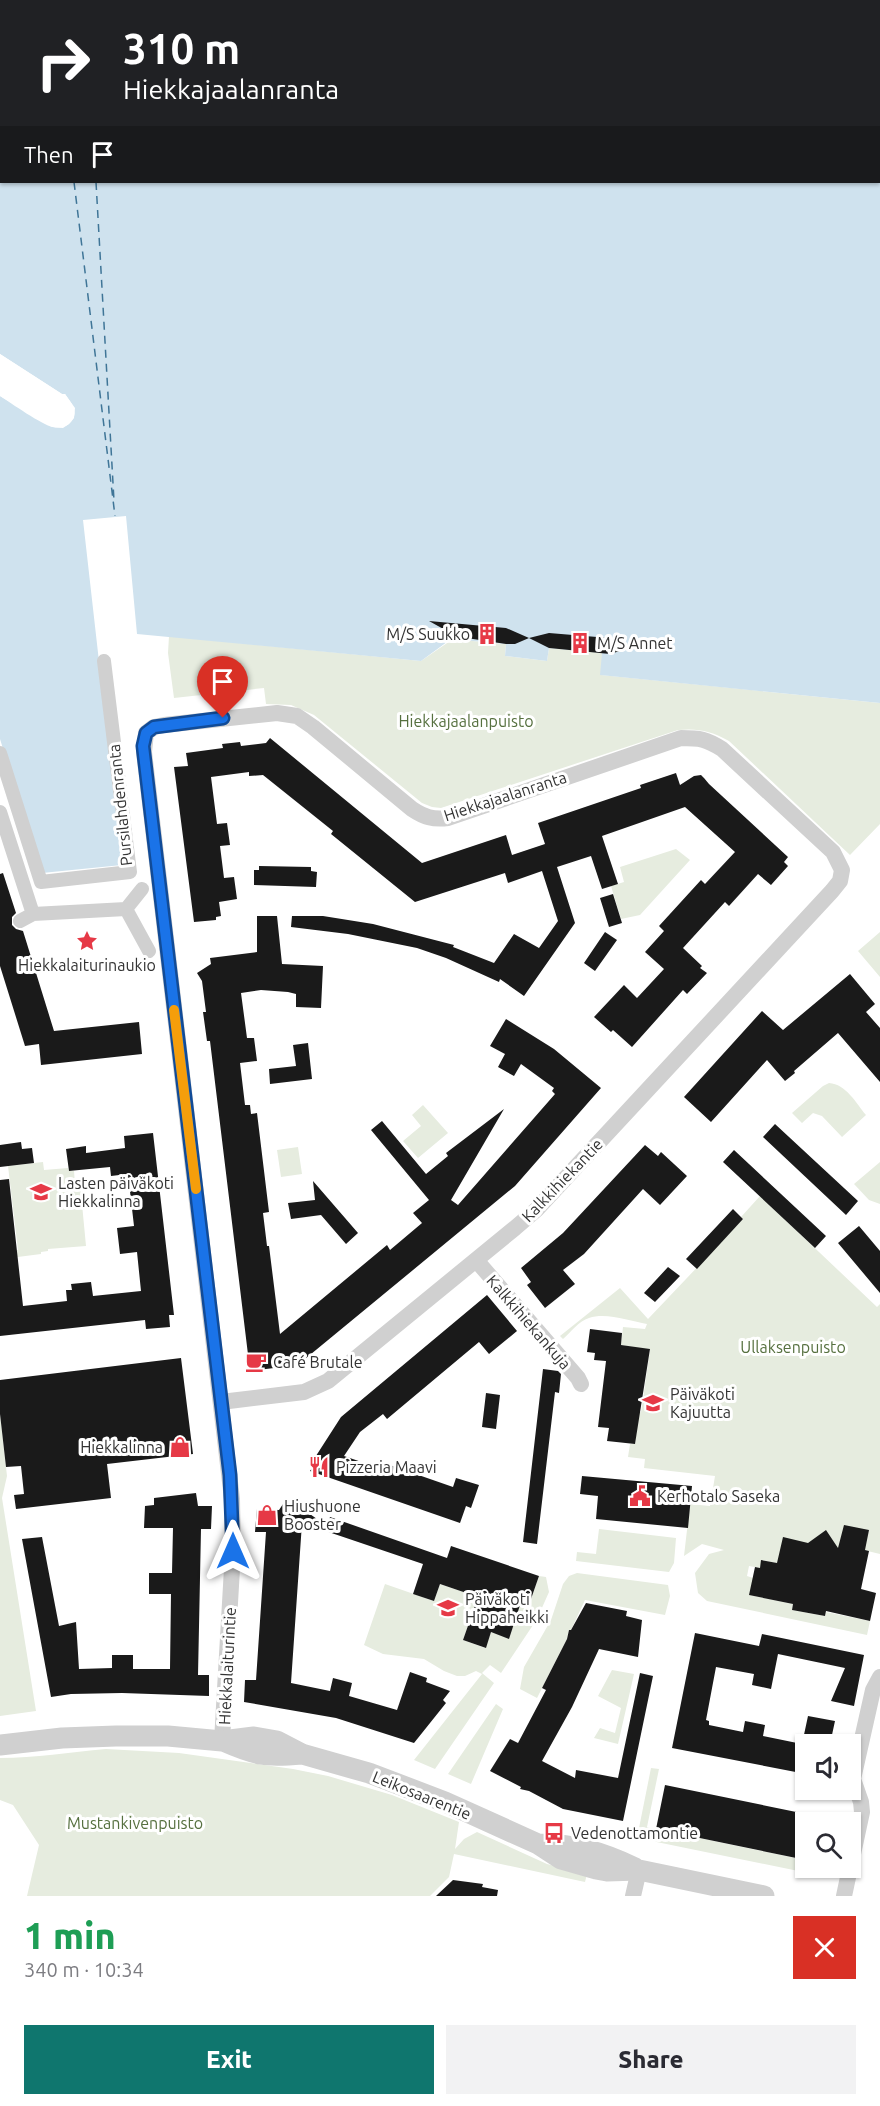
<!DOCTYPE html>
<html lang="en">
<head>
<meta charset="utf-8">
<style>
	:root { --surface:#fff; --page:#f2f2f3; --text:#2b2b33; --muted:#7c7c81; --accent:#0f766e }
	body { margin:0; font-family:Ubuntu,sans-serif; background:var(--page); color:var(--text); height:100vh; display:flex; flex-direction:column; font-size:22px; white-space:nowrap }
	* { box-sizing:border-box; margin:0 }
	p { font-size:20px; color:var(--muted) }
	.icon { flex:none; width:33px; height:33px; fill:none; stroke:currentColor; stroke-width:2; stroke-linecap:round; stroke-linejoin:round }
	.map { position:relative; height:1896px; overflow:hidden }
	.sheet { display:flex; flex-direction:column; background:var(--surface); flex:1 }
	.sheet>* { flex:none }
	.top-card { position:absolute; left:0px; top:0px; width:880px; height:183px; box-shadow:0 2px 4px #0004; background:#202124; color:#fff; overflow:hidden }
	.fabs { position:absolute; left:795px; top:1734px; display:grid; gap:12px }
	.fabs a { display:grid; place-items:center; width:66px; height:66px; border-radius:0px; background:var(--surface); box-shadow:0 2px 4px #0004; font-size:30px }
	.pin { position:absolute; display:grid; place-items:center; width:51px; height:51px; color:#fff; margin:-62px -26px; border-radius:50% 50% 50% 0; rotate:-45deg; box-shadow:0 0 6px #0007 }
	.pin .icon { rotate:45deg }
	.me { position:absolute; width:66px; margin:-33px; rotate:0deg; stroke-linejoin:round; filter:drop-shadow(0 0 4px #0008) }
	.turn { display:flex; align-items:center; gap:21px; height:126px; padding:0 24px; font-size:27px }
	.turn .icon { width:78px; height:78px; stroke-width:2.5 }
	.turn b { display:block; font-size:42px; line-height:51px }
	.then { display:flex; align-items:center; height:57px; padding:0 24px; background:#0003; gap:12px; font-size:22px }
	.round { display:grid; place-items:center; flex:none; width:63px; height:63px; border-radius:0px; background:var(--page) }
	.head { display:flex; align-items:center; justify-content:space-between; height:102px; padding:0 24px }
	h1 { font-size:36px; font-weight:800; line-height:45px; color:#1e9e55 }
	.action { display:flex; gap:12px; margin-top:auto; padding:12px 24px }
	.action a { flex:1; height:69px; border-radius:0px; background:var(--accent); color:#fff; font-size:24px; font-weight:800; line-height:69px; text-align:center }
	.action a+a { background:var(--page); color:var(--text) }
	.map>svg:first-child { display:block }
</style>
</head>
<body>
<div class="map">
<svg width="880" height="1896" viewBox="0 0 880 1896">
	<rect width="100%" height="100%" fill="#fff"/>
	<path fill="#e6ecdf" d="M169,636L421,661L450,641V639L506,644L505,656L547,661L549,648L603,653L601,675L880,703V824L850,855L729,741C711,731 698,728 678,730L441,808L432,807L422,803L314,715L291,705L266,704L264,688L174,698L168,653Z
		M676,849L690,860L640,915L621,919L611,886L624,882L620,867Z
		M880,932V977L858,951Z
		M829,1083C846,1084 856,1103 866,1115L842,1137L822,1116L813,1113L802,1123L792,1113L823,1086Z
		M423,1105L448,1133L418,1158L403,1141L421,1126L412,1115Z
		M298,1147L302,1174L281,1177L277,1150Z
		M43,1162L44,1170L68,1168L69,1171H74L75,1184L80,1183L86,1246L48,1249V1251L41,1252V1254L10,1258L9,1251L18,1250L8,1166Z
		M880,1162V1204L869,1200L854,1184Z
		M760,1196L877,1307L880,1304V1554L851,1547L827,1574L762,1560L760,1568L749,1566L747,1576L753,1578L750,1595L793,1604L792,1610L825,1616L826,1612L870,1621L867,1635L707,1601L698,1593L695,1573L709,1554L724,1550L702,1544L684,1556L690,1504L710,1506L715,1476L644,1468L645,1459L628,1457L630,1444H635L639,1412H641L650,1350L621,1345L623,1327L645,1329L647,1324C630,1321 606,1312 589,1318C579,1321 571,1332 563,1339L560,1336L620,1288L648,1319L743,1219L741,1217Z
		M0,1414L7,1476L2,1498L36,1711L0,1716Z
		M599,1529L676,1538L674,1563L669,1572L576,1561L577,1552L596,1554Z
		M577,1573L668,1585L670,1596L665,1615L585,1600L571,1630H569L567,1639L537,1698L520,1689L524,1667L551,1620L563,1584L569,1576Z
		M539,1576L546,1577L549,1592L537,1619L501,1673L490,1665L482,1673L494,1683L435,1769L414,1760L482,1674L476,1671L465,1676H457L444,1671L424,1659L383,1654L364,1645L385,1584L434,1601L440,1584L478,1597L463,1640L485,1648L491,1632L509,1638L523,1596L531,1599Z
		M612,1670L634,1674L618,1744L594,1738L600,1728L615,1733L621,1708L598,1696Z
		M496,1704L503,1709L471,1784L448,1774Z
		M106,1749L179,1753L293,1769L328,1776L392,1795L459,1822L455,1849L464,1839L477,1832L547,1864L587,1874L585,1882L454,1854L449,1877L430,1896H27L39,1845L13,1805L0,1800V1758C35,1758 70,1752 106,1749Z
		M651,1768L659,1769L647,1827L805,1860L806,1868H814L813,1874L637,1838Z"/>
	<path fill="#cfe2ee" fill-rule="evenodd" d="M0,0H880V703L600,675L602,653L549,648L547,661L505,656L506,644L451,639L421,661L137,634L126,516L83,520L122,865L42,873L0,739V396C11,403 42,425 53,427C61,429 69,426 73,419C78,409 70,402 65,394H62L0,354ZM2,2H879V182H2Z"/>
	<path fill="#fff" d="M0,354L62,394H65L75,408L74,418L69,424L63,428L52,427L0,396V393L53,424L62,425L67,421L72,413V409L64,397L0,358Z"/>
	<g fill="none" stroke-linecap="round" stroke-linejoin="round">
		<path stroke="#3f7597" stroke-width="1.5" stroke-dasharray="8 6" stroke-linecap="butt" d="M52,0V2
			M86,0V2
			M74,182L115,516
			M96,182L114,501"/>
	</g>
	<path fill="#1a1a1a" d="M429,621L506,628L529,638L515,644H506L473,639L456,636Z
		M549,633L609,638L633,647L610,654L549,648L529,638Z
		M270,738L422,863L506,835L512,855L545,844L538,823L641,788L640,785L676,773L680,785L694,776L701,775L704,778L709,784L788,857L784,862L788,866L771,885L758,874L729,906L725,902L683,948L702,966L700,968L707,973L687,994L683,990L632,1047L613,1030L611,1032L594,1017L624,985L637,998L664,969L645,952L664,931L659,926L701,880L705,884L735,852L685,807L602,836L618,884L602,889L591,856L557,867L575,923L524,996L500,979L499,982L446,958L417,948L348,934L291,927L292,916H323L373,924L454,945L453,947L494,963L514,934L539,948L558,921L542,871L508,883L505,873L415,902L331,834L333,831L263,775L249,776V772L211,777L217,824L227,823L230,845L220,846L224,878L234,877L237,899L219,902L221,916L216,917V920L194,922L174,767L188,766L186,753L223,748L222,744L240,742L241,746L266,743Z
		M259,866L311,867V871L317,872L316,887L254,885V870H259Z
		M3,873L16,913L12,917V925L16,929L23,931L54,1031L139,1022L142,1054L41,1065L39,1044L25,1046L0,966V874Z
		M613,894L622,923L609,927L600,898Z
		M257,916H277L282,964L323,966L321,1008L296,1007V994L288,992L261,990L241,993L247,1038H254L257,1061L240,1063L245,1105H250L251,1114L257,1113L269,1212L263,1213L267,1246H269L280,1334L387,1245L390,1250L422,1223L413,1213L429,1200L371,1130L382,1121L426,1174L448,1156L446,1153L504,1109L451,1200L458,1205L555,1094L552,1091L554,1088L521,1064L514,1076L498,1067L505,1054L490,1046L506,1019L554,1049L601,1088L515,1186L305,1359L306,1364L250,1371L210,1041H207L203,1012H206L202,981L197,973L211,964L210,958L257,952Z
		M605,932L617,940L595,971L584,963Z
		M850,974L875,1004L866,1012L880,1028V1082L838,1033L794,1071L795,1073L785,1081L767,1060L711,1122L684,1097L762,1011L783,1030Z
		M308,1043L312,1079L270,1084L269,1069L296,1066L293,1045Z
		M775,1124L858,1201L846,1215L763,1137Z
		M153,1133L174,1315H169L170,1327L146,1329L145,1320L0,1336V1180L9,1179L23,1306L67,1301L66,1290H72L71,1284L91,1282L93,1296L141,1291L137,1252L120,1254L117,1228L134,1226L128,1174L111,1176L110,1167L69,1171L66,1149L86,1146V1153L125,1148L124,1136Z
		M21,1142L22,1149L32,1148L34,1163L0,1167V1145Z
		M645,1145L658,1156L661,1152L687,1176L660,1205L643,1189L584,1254L563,1270L575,1284L545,1308L527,1285L531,1282L521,1268L563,1233Z
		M734,1150L826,1236L815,1248L723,1162Z
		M313,1181L358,1233L346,1244L321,1215L291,1219L288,1203L315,1200Z
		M733,1209L743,1219L697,1269L686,1259Z
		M859,1226L880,1251V1293L838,1243Z
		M668,1267L680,1276L655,1302L644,1293Z
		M487,1295L517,1331L489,1354L479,1342L387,1419L383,1414L360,1432L344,1456L382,1469L384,1463L453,1487L456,1478L479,1485L471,1508L466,1506L460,1523L310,1471L317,1461L314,1459L341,1417Z
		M590,1329L622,1333L621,1345L650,1349L635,1444L607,1441L609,1428L598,1427L606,1361L594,1360L595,1353L587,1352Z
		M181,1358L193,1454L107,1464L111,1498L16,1509L14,1495L24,1494L21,1466L6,1467L0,1414V1380Z
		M543,1369L558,1371L561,1374L559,1393L555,1392L537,1544L523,1542Z
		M486,1393L500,1395L496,1429L482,1427Z
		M582,1476L692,1486L688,1528L596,1519L598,1496L580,1494Z
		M196,1493L198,1506H212L211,1529H201L198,1675H209V1696L122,1693L71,1694L51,1697L22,1539L42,1537L59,1626L76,1622L79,1669L112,1668V1655H133V1669H170L171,1594H149V1573H172L173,1528H144L145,1506L154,1505V1498Z
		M287,1498L327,1526L330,1517L447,1558L451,1546L539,1576L531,1599L523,1596L509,1639L491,1632L486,1648L463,1640L478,1597L440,1584L434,1601L413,1594L423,1564L302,1523L291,1683L330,1691L333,1678L352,1683L349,1696L397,1710L410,1672L427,1678L426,1682L450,1691L443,1700L446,1703L414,1743L336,1718L244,1702L245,1680H256L266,1532H255L257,1509L279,1510Z
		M844,1525L869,1530L865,1550L869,1551L861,1589L876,1593L870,1621L826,1611L825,1616L792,1610L793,1604L749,1595L755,1567L760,1568L761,1560L777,1563L783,1537L808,1543L826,1530L838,1548Z
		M586,1603L627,1611L626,1616L642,1620L638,1657L599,1649L572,1707L542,1761L575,1778L576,1770L618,1778L640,1673L653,1676L623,1821L563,1809L529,1791L520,1789L521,1787L490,1771L510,1739L518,1743L546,1690L542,1688L567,1639L569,1630H571Z
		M695,1633L759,1646L762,1634L864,1655L854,1706L831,1701L845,1668L778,1654L771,1689L752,1685L754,1674L716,1667L706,1720L709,1721V1725L743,1732L745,1721L765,1725L763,1736L802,1744L808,1716L835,1721L830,1744H806V1774L672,1748Z
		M665,1785L806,1814V1860L656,1829Z
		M453,1880L483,1884L482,1887L498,1890L497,1896H436Z"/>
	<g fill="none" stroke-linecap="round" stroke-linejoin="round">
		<path stroke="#d0d0d0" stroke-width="14" d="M0,753L41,882L130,872L104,661
			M0,812L33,914L126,909L142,889
			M126,909L149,951
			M20,921L33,914"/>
		<path stroke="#d0d0d0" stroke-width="16" d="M476,1260L578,1378L581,1384
			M221,1402L304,1392L328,1381L515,1228L536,1210L832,891L840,881L842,870L833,852L722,749C706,739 700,738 681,738L448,818C433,820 424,817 412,809L313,727L297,716L277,713L164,725L154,727L146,733L144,752L232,1499L233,1551L222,1741
			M633,1896L639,1870
			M844,1896L862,1812L861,1802L853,1779L873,1690L880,1677"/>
		<path stroke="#d0d0d0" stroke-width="21" d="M223,1741C257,1756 266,1757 302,1754
			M0,1745L62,1738L116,1736H168L222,1741L254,1737L277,1741L302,1754L369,1773L445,1802L538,1844L561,1859L596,1869L607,1871L639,1870L764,1896
			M538,1844C574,1844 602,1852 635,1868"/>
	</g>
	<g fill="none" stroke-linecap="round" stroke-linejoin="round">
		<defs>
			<path id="route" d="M223,718L154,727L146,733L143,746L230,1475L233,1551"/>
		</defs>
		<use href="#route" stroke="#114b97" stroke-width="15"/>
		<use href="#route" stroke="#1a73e8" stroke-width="10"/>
		<path stroke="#f59e0b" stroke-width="10" d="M174,1010L196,1189"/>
	</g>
	<defs>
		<symbol id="building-bare" viewBox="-9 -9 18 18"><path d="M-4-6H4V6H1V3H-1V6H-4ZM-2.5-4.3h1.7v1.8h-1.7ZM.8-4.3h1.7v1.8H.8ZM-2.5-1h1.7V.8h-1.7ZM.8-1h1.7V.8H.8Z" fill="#e63946" stroke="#fff" stroke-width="2.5" paint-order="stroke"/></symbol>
		<symbol id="sight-bare" viewBox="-9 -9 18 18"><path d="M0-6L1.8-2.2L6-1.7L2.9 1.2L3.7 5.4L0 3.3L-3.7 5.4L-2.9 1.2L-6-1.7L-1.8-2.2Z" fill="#e63946" stroke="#fff" stroke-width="2.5" paint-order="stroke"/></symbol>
		<symbol id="school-bare" viewBox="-9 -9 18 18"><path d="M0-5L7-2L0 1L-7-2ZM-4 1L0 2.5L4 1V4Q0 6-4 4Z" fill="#e63946" stroke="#fff" stroke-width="2.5" paint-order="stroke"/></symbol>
		<symbol id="cafe-bare" viewBox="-9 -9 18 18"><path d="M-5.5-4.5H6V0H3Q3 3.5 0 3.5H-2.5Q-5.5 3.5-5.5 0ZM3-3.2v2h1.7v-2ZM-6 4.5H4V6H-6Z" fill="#e63946" stroke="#fff" stroke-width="2.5" paint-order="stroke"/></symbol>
		<symbol id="shop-bare" viewBox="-9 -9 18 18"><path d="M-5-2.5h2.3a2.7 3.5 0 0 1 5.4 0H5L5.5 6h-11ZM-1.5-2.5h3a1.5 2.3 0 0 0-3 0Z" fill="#e63946" stroke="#fff" stroke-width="2.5" paint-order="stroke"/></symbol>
		<symbol id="restaurant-bare" viewBox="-9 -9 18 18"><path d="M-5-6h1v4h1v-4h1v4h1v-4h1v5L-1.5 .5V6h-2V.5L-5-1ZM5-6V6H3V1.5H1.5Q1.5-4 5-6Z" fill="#e63946" stroke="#fff" stroke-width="2.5" paint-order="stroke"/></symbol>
		<symbol id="civic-bare" viewBox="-9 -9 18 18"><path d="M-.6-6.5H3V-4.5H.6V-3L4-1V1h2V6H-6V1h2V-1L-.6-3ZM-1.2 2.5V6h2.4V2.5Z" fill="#e63946" stroke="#fff" stroke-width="2.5" paint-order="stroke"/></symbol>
		<symbol id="bus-bare" viewBox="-9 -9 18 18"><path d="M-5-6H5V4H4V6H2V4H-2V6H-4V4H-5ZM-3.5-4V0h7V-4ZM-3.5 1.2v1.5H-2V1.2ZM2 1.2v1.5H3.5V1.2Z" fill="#e63946" stroke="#fff" stroke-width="2.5" paint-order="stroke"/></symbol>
	</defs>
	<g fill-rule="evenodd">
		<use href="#building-bare" x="472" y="619" width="30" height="30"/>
		<use href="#building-bare" x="565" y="628" width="30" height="30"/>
		<use href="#sight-bare" x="72" y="926" width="30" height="30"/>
		<use href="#school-bare" x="26" y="1177" width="30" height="30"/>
		<use href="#cafe-bare" x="241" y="1347" width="30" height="30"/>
		<use href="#school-bare" x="638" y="1388" width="30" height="30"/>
		<use href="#shop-bare" x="165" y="1432" width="30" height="30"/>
		<use href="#restaurant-bare" x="304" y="1452" width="30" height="30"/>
		<use href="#civic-bare" x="625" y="1481" width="30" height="30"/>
		<use href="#shop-bare" x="252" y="1500" width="30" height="30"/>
		<use href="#school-bare" x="433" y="1593" width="30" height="30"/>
		<use href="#bus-bare" x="539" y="1818" width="30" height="30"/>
	</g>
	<g text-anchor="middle" stroke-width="6" stroke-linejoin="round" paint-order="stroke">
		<g font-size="16" fill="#333" stroke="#fff" text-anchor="start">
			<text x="470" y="640" text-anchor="end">M/S Suukko</text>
			<text x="597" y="649">M/S Annet</text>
			<text x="87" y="971" text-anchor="middle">Hiekkalaiturinaukio</text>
			<text x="58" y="1189">Lasten päiväkoti<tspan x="58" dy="18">Hiekkalinna</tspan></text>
			<text x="273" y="1368">Café Brutale</text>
			<text x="670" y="1400">Päiväkoti<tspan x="670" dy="18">Kajuutta</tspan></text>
			<text x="163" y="1453" text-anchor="end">Hiekkalinna</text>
			<text x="336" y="1473">Pizzeria Maavi</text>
			<text x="657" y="1502">Kerhotalo Saseka</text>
			<text x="284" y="1512">Hiushuone<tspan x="284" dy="18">Booster</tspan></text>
			<text x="465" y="1605">Päiväkoti<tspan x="465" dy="18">Hippaheikki</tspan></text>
			<text x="571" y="1839">Vedenottamontie</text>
		</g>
		<g font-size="16" fill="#56703f" stroke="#fff">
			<text x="466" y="727">Hiekkajaalanpuisto</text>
			<text x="793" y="1353">Ullaksenpuisto</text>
			<text x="135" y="1829">Mustankivenpuisto</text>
		</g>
		<g font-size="16" fill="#333" stroke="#fff">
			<text transform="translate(505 796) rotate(-18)" y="6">Hiekkajaalanranta</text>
			<text transform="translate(120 805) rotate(-96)" y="6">Pursilahdenranta</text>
			<text transform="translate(562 1180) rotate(-46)" y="6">Kalkkihiekantie</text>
			<text transform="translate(529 1322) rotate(49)" y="6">Kalkkihiekankuja</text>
			<text transform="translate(227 1666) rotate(-87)" y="6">Hiekkalaiturintie</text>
			<text transform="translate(422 1795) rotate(22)" y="6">Leikosaarentie</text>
		</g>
	</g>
</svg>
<div class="fabs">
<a><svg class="icon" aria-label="sound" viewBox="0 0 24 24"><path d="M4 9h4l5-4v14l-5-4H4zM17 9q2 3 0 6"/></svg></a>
<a><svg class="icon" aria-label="search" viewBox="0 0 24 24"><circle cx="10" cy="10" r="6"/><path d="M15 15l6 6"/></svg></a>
</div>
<div class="pin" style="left:223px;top:718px;background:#d93025"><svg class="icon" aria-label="arrive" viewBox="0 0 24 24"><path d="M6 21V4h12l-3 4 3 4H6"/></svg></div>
<svg class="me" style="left:233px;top:1551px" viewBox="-20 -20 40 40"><path d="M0-17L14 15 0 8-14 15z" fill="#1a73e8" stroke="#fff" stroke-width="4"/></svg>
<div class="top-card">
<div class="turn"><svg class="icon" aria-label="right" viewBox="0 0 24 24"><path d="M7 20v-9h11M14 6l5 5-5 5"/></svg><div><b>310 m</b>Hiekkajaalanranta</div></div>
<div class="then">Then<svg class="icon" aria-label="arrive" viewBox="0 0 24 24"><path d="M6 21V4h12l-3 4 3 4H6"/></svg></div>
</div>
</div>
<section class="sheet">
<div class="head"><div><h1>1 min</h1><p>340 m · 10:34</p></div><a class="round" style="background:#d93025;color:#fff"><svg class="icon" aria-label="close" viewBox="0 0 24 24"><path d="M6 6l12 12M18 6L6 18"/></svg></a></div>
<div class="action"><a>Exit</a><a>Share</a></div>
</section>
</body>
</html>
